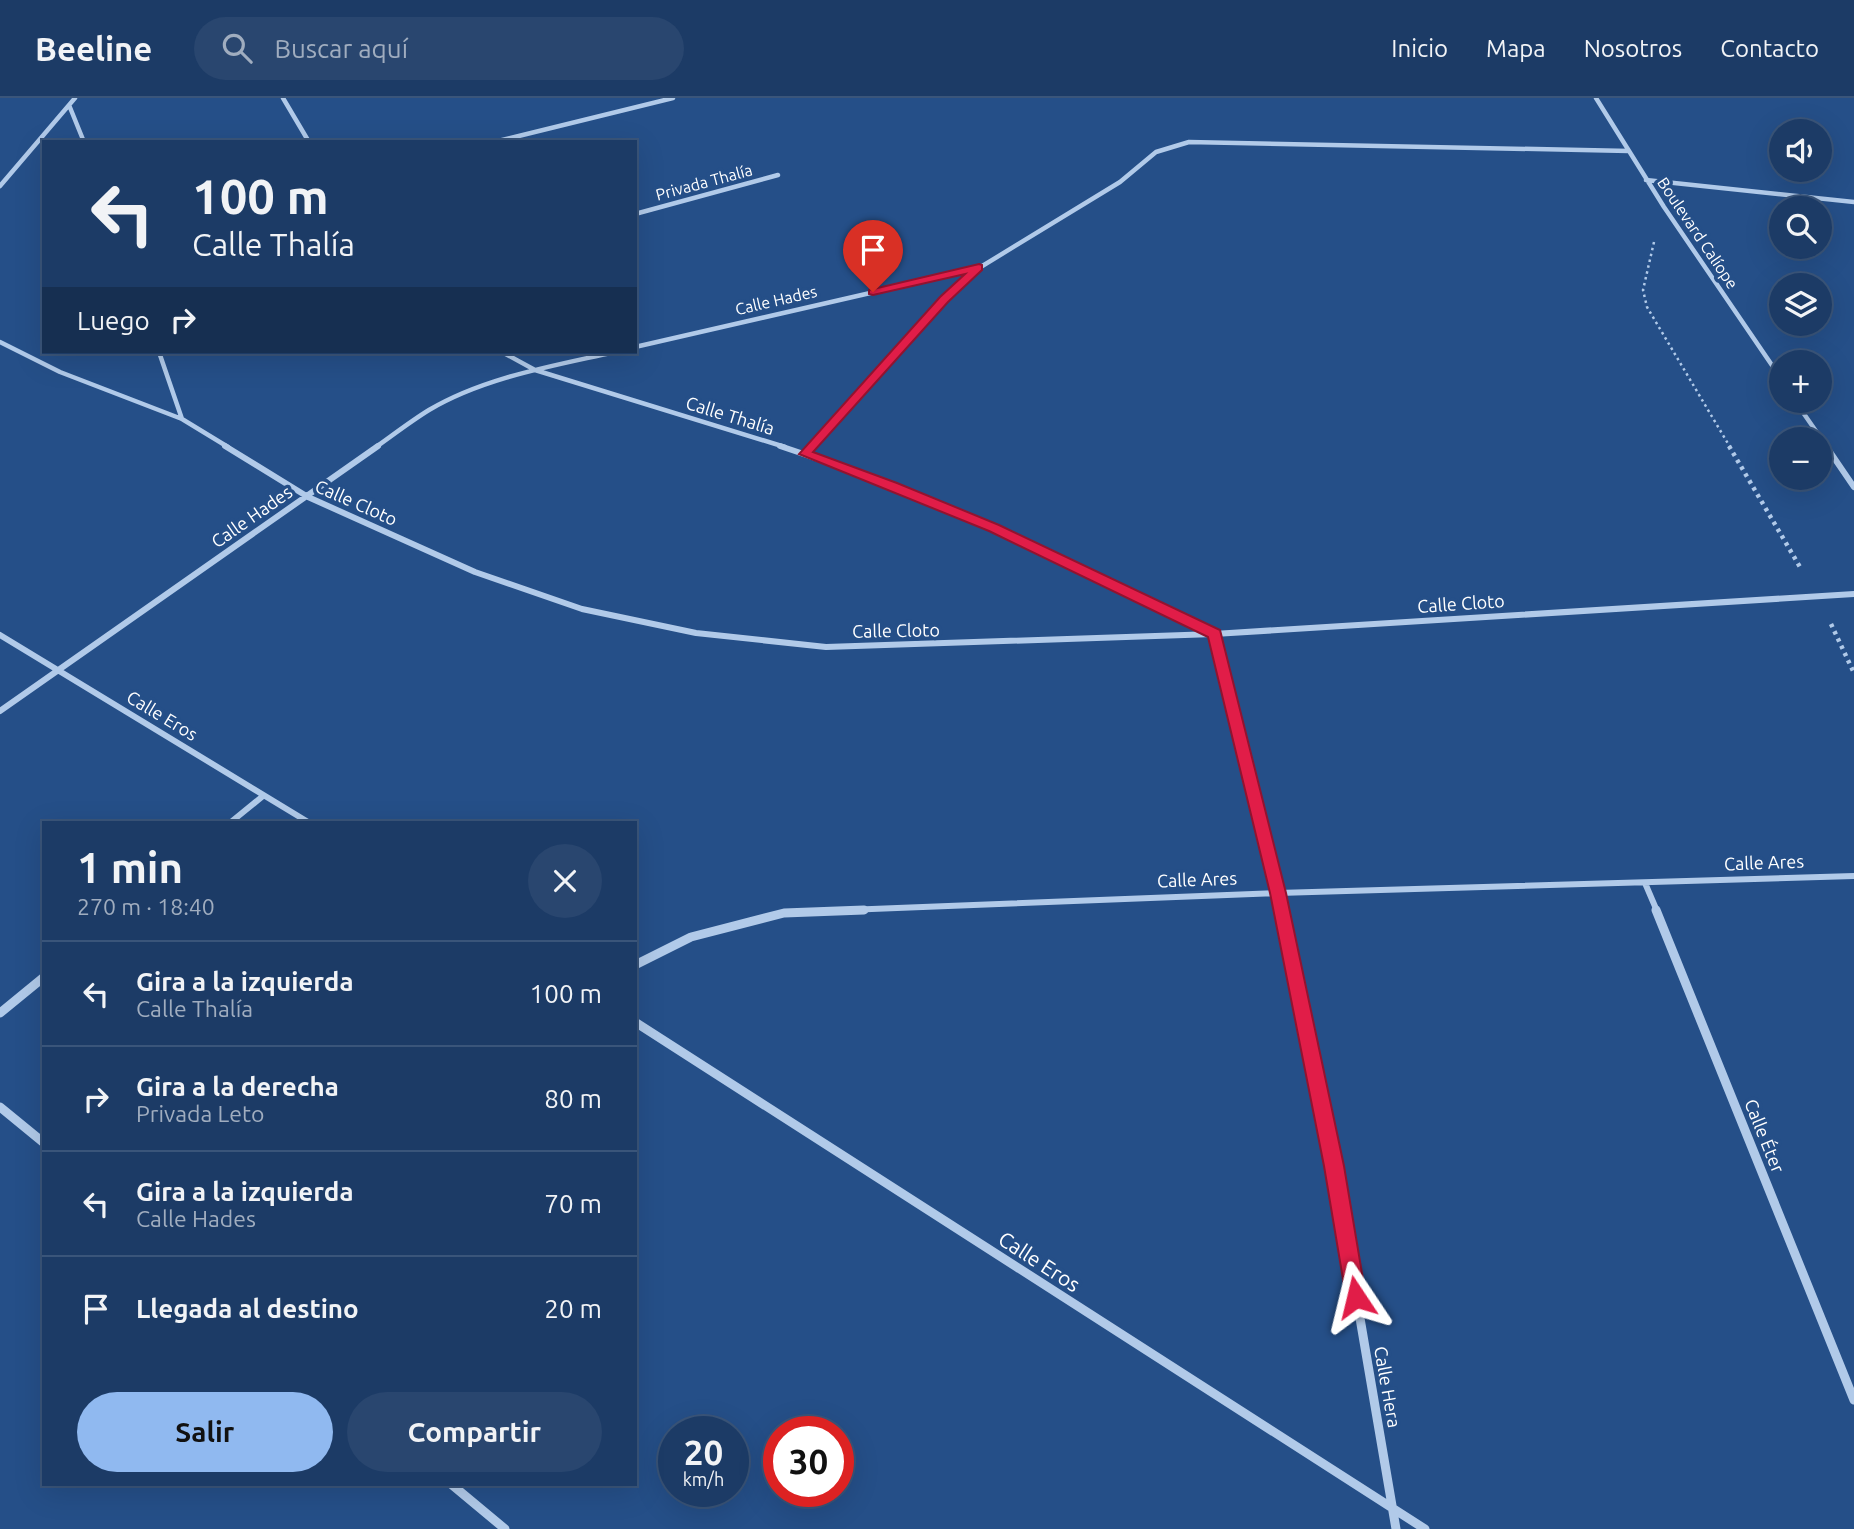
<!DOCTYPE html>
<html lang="es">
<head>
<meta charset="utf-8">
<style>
	:root { --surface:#1c3b66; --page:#29466f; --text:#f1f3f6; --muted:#a0adbf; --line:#3a557a; --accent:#90b9f0 }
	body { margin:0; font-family:Ubuntu,sans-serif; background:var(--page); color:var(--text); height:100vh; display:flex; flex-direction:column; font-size:26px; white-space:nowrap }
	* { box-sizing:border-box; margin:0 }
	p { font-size:23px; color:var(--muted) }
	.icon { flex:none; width:38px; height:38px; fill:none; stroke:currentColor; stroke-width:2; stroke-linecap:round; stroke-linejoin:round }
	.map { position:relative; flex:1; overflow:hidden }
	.side { position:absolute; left:42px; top:723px; width:595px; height:665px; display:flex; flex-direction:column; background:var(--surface); border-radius:0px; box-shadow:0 7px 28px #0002,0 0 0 2px var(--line) }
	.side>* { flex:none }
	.guide { position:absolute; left:42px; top:42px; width:595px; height:214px; border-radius:0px; box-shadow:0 7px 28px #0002,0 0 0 2px var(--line); background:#1c3b66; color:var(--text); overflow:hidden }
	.tools { position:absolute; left:1769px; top:21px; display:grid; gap:14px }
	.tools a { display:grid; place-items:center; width:63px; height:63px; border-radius:50%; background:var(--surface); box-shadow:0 7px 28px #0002,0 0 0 2px var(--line); font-size:35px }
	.speed { position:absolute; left:658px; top:1318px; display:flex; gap:14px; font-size:35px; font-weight:700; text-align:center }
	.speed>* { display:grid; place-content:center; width:91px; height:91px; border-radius:50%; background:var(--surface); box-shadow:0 7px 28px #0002,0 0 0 2px var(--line); line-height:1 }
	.speed small { font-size:18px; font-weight:400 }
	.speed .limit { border:10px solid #d22; background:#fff; color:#111 }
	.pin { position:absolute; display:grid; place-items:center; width:60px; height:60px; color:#fff; margin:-72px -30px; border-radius:50% 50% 50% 0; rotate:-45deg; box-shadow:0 0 7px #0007 }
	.pin .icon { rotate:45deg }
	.me { position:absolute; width:77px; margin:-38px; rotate:350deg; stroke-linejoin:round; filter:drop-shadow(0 0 5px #0008) }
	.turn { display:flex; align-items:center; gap:24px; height:147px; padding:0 35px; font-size:32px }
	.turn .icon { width:91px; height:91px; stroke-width:2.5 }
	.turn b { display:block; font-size:49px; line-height:60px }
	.then { display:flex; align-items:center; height:66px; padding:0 35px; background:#0003; gap:14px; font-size:26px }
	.round { display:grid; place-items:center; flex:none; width:74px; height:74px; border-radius:37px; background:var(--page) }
	.summary { display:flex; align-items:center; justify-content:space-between; height:119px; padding:0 35px }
	h1 { font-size:42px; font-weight:600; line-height:52px }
	.action { display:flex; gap:14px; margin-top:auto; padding:14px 35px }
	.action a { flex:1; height:80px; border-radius:42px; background:var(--accent); color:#111; font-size:28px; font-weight:600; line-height:80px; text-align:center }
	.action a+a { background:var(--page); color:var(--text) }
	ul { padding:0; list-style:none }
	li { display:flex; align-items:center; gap:21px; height:105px; padding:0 35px; border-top:2px solid var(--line) }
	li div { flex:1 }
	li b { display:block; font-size:26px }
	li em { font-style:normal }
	header { display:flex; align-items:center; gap:42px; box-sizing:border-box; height:98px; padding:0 35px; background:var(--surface); border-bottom:2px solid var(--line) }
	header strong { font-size:33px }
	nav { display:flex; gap:38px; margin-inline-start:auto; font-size:24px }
	.search { width:490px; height:63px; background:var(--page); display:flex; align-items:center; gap:18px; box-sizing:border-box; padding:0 24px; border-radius:38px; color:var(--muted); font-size:26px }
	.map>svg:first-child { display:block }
</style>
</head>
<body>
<header>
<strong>Beeline</strong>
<div class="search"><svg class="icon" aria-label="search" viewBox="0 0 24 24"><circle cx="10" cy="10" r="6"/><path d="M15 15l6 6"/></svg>Buscar aquí</div>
<nav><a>Inicio</a><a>Mapa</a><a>Nosotros</a><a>Contacto</a></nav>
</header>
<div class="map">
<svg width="1854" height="1431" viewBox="0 0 1854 1431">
	<rect width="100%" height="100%" fill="#254f88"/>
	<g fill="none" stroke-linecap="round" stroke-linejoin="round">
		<path stroke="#b1cae9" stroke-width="2.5" stroke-dasharray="2.5 3.5" stroke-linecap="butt" d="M1654,144L1643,192L1647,209L1730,349"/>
		<path stroke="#b1cae9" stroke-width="4.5" stroke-dasharray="3.5 4.5" stroke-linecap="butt" d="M1729,348L1800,469
			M1831,526L1854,575"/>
		<path stroke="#b1cae9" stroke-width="4.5" d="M283,0L309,44
			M1596,0L1664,109L1782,282
			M69,7L84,44
			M494,44L673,0
			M1646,82L1854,104
			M0,88L75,0
			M635,116L778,77
			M0,244L60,274L182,321L228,349
			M635,249L979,170L1120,84L1156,54L1189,44L1629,53
			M159,254L182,321
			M502,254L535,272L785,349
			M1795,303L1827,349
			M376,349C393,337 411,323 429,312C485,279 553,268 615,254
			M811,349L944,201L976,172"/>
		<path stroke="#b1cae9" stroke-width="6" d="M225,348L308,399L475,474L582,511L696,535L826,549L1214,536L1854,496
			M780,348C931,398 1072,467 1214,536L1282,813
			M1826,348L1854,389
			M805,356L813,348
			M0,537L308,724
			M0,613L378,348
			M231,724L263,698
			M1645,785L1657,813
			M821,813L1278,795L1854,778"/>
		<path stroke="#b1cae9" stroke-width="9" d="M1281,812L1334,1068L1396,1431
			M1656,812L1854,1302
			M635,867L691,839L784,815L864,812
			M0,915L44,879
			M635,924L1425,1431
			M0,1009L44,1045
			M451,1386L505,1431"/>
	</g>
	<path fill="#e11d48" stroke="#92132f" stroke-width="2" d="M979,166L982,167V172L948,204L813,354L897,385L999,427L1220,532L1286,795L1344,1068L1366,1199L1363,1207L1356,1210L1349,1207L1346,1199L1324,1068L1270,795L1208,539L989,433L799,356L940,199L965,176L873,197L869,196V192Z"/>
	<g text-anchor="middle" stroke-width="7" stroke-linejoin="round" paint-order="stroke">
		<g font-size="16" fill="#fff" stroke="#254f88">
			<text transform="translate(704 84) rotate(-15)" y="6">Privada Thalía</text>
			<text transform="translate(1698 135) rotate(56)" y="6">Boulevard Calíope</text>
			<text transform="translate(776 202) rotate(-13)" y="6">Calle Hades</text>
		</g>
		<g font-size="18" fill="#fff" stroke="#254f88">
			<text transform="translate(730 318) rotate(17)" y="6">Calle Thalía</text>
			<text transform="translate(356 405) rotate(24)" y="6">Calle Cloto</text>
			<text transform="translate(252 419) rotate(-35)" y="6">Calle Hades</text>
			<text transform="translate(1461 506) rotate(-4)" y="6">Calle Cloto</text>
			<text transform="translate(896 533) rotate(-1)" y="6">Calle Cloto</text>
			<text transform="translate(162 618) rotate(31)" y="6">Calle Eros</text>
			<text transform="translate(1764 765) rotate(-2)" y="6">Calle Ares</text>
			<text transform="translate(1197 782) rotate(-2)" y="6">Calle Ares</text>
			<text transform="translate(1764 1038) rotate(68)" y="6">Calle Éter</text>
			<text transform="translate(1387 1289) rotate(80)" y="6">Calle Hera</text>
		</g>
		<g font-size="21" fill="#fff" stroke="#254f88">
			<text transform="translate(1039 1164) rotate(33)" y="7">Calle Eros</text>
		</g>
	</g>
</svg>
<div class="tools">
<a><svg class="icon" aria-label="sound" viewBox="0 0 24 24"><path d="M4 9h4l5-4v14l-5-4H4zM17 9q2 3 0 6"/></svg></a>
<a><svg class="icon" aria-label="search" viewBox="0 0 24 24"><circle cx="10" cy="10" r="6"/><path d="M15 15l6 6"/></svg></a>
<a><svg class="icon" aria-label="layers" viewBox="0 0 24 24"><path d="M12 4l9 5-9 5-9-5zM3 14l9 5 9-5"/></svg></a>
<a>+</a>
<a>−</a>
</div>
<div class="speed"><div>20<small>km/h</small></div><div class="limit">30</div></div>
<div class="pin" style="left:873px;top:194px;background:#d93025"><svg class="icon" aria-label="arrive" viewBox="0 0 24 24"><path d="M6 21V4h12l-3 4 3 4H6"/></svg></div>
<svg class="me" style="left:1356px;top:1199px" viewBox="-20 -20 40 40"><path d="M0-17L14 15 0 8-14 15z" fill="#e11d48" stroke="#fff" stroke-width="4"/></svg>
<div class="guide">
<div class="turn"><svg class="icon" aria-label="left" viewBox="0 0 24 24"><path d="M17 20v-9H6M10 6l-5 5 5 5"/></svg><div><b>100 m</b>Calle Thalía</div></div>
<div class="then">Luego<svg class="icon" aria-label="right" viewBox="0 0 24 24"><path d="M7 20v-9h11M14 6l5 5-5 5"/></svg></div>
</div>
<section class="side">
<div class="summary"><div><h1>1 min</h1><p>270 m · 18:40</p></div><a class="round"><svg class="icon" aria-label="close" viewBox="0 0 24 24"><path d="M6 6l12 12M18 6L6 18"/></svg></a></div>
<ul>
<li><svg class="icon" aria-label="left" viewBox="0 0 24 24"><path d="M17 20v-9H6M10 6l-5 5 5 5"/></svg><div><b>Gira a la izquierda</b><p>Calle Thalía</p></div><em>100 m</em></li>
<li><svg class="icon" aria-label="right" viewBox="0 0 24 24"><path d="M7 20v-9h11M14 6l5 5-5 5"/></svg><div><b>Gira a la derecha</b><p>Privada Leto</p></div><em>80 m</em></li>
<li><svg class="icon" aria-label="left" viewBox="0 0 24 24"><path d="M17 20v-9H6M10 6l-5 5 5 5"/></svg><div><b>Gira a la izquierda</b><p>Calle Hades</p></div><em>70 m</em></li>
<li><svg class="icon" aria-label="arrive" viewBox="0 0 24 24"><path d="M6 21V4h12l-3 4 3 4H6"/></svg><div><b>Llegada al destino</b></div><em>20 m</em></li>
</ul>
<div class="action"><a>Salir</a><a>Compartir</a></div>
</section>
</div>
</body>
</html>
